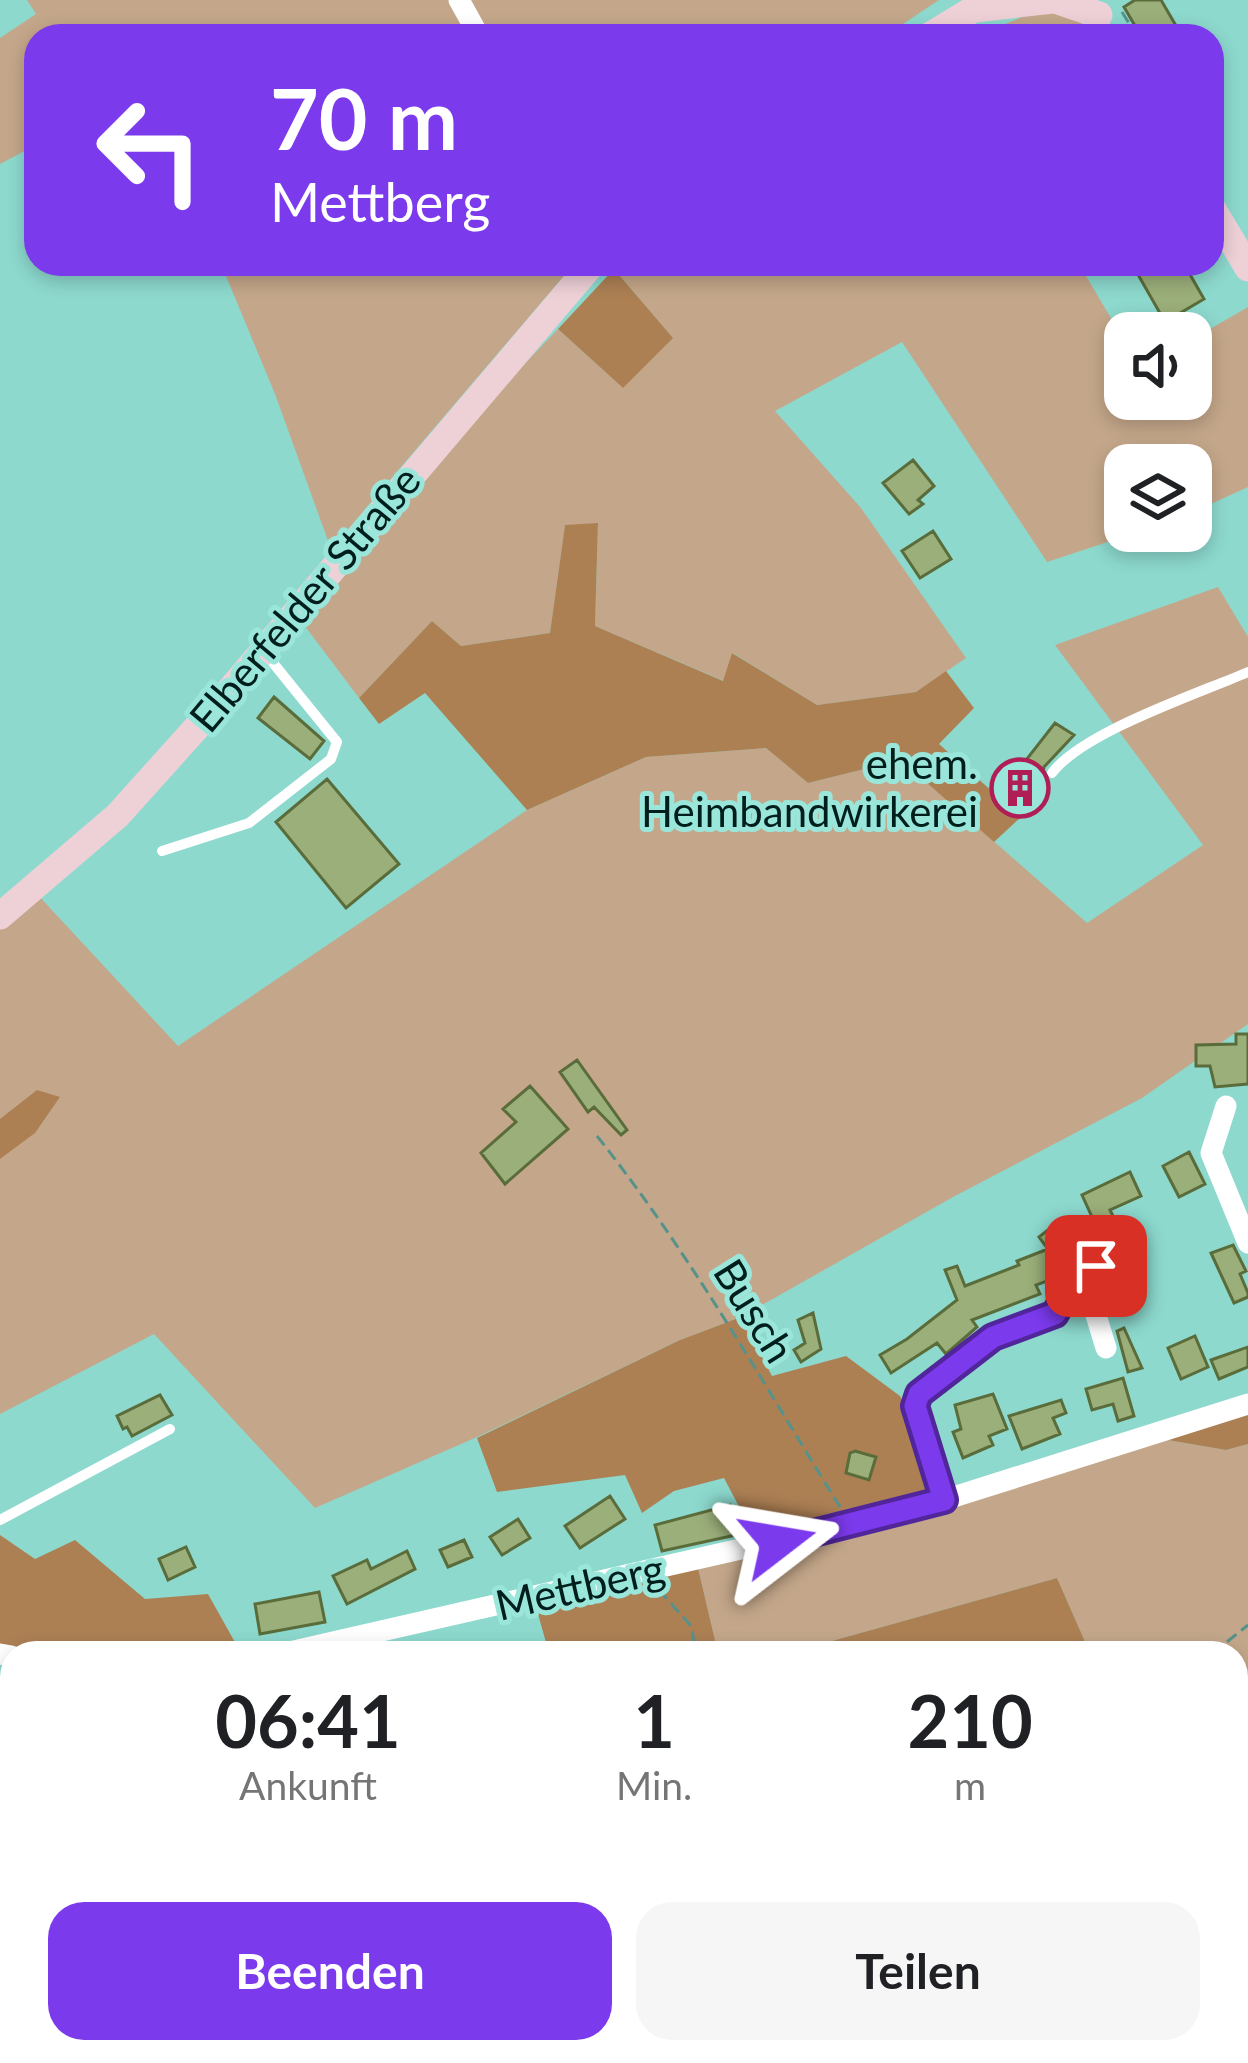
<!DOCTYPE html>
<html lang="de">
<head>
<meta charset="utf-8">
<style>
	:root { --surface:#fff; --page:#f6f6f6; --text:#202124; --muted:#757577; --accent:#7c3aed }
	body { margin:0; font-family:Lato,sans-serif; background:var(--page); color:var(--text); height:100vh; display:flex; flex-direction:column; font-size:45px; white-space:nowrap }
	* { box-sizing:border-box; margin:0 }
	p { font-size:39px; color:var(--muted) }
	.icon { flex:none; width:66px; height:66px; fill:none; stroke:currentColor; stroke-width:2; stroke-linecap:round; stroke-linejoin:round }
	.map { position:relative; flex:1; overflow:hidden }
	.side { position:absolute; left:0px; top:1641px; width:1248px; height:423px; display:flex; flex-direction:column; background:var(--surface); border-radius:36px 36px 0 0; box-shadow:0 6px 18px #0003 }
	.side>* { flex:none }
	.hud { position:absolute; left:24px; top:24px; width:1200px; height:252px; border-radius:36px; box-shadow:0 6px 18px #0003; background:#7c3aed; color:#fff; overflow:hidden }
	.buttons { position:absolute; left:1104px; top:312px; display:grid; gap:24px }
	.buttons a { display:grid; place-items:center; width:108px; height:108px; border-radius:24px; background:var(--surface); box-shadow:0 6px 18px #0003; font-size:60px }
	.pin { position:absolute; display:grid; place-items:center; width:102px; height:102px; color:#fff; margin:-51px; border-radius:24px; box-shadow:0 6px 18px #0006 }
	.me { position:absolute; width:132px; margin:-66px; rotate:76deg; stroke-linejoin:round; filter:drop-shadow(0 0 9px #0008) }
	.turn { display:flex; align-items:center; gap:42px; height:252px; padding:0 48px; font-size:54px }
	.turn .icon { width:156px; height:156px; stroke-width:2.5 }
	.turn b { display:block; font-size:84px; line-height:102px }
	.eta { display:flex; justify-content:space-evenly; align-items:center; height:204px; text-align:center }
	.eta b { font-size:72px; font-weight:700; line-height:84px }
	.button { display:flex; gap:24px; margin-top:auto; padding:24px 48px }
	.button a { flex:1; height:138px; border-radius:36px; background:var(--accent); color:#fff; font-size:48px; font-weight:700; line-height:138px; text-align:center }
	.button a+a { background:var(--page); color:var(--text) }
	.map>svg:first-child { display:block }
</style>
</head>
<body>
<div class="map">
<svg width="1248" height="2063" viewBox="0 0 1248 2063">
	<rect width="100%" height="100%" fill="#8dd9ce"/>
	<path fill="#c4a78a" d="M27,0H454L475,36H36V145L0,164V38L36,14Z
		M465,0H939L885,36H488Z
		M1048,12L1076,18L1093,36H975L1032,13Z
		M221,264H574L331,549L275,394Z
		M620,264H1079L1125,342V399H1191V340L1248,307V487L1191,513V465H1125V531H1141L1047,562L902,342L775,411L861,508L966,658L916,692L817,705L733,653L724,681L595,626L598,524L565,526L550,633L461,646L432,621L359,698L301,621L483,407L558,329L622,387L672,337L614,269Z
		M1218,587L1248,637V1024L1142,1098L953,1197L741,1317L680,1340L477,1437L315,1508L154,1334L0,1414V923L38,895L178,1046L527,810L646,757L766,748L808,783L901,760L1087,923L1203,845L1055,645Z
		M1162,1439L1226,1450L1248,1444V1713L1236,1717V1653H1090L1057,1578L789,1653H718L698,1568Z
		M1248,1873V2063H1226L1216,2052H1236V1897Z
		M12,2010V2052H274L280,2063H0V2013Z
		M858,2052H953L960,2063H866Z"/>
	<path fill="#ad8054" d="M614,269L673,338L623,388L558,329Z
		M598,523L595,626L723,681L732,653L817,705L916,692L946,671L974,708L939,744L1021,817L994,842L901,760L808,783L766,748L646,757L527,810L425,693L379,724L359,698L432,621L461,646L550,633L565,525Z
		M37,1090L60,1097L35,1133L0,1159V1119Z
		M741,1317L772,1376L846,1356L900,1396L945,1491L756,1539L724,1478L674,1491L642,1513L625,1475L497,1492L477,1438L680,1340Z
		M1248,1412V1444L1226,1450L1162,1439Z
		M0,1535L35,1559L75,1540L145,1599L208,1594L241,1653L0,1650Z
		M698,1568L718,1653H549L536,1607Z
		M1057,1578L1090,1653H789Z
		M12,1847V2008L0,2011V1849Z
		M274,2052H476L481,2063H280Z
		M739,2052H830L812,2063H722Z
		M1067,2052H1216L1226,2063H1054Z"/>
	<path fill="#6e9fc9" stroke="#4d7995" stroke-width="3" d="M476,2052H739L722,2063H481Z"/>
	<path fill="#9baf7a" stroke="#5a6c3a" stroke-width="3" d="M1135,0H1161L1182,36H1141L1124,7Z
		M1132,264H1184L1204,299L1165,322Z
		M913,460L934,486L918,500L923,504L909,514L883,483Z
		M933,531L951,559L920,578L902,551Z
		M274,697L324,741L310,759L258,718Z
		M1055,723L1074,735L1044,767L1042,780L1018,813L998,796Z
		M327,779L399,864L346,908L276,822Z
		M1236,1034H1248V1084L1215,1087L1210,1066H1196V1045L1236,1044Z
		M577,1060L627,1130L621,1135L594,1107L588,1112L560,1072Z
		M530,1086L568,1129L505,1184L481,1153L516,1122L503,1109Z
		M1189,1152L1205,1184L1179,1197L1163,1166Z
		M1130,1172L1141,1196L1110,1210L1116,1222L1098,1230L1082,1195Z
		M1062,1219L1087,1253L1085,1256L1063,1275L1036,1285L1040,1294L972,1320L977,1327L946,1354L937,1343L891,1373L880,1355L907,1339L957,1300L945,1270L957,1266L965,1286L1019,1265L1017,1261L1048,1249L1039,1237Z
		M1233,1245L1246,1271L1240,1274L1248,1293V1297L1234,1303L1211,1253Z
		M813,1313L821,1349L801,1362L794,1350L805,1343L798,1320Z
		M1124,1328L1142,1368L1128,1372L1117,1331Z
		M1195,1336L1208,1367L1181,1379L1168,1348Z
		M1248,1347V1367L1219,1379L1211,1360Z
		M1123,1378L1134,1416L1118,1421L1113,1404L1092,1410L1086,1389Z
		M993,1394L1007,1429L989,1436L993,1445L963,1458L953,1432L961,1429L955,1405Z
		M160,1395L172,1415L132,1436L127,1427L123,1429L117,1416Z
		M1061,1400L1066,1413L1053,1418L1060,1434L1022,1449L1009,1416Z
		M855,1451L876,1457L869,1480L846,1473L850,1453Z
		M610,1496L625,1519L580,1548L565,1526Z
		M730,1505L735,1523L742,1521L745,1533L662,1551L655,1525Z
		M518,1519L530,1538L502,1555L490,1537Z
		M464,1540L472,1557L448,1567L440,1550Z
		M186,1547L195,1567L168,1580L159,1559Z
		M407,1551L415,1569L347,1604L333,1576L367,1560L371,1569Z
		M319,1592L325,1622L260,1634L255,1604Z"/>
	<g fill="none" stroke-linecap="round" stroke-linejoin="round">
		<path stroke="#57928a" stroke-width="3" stroke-dasharray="12 6" stroke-linecap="butt" d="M1122,12L1137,36
			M597,1136C689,1252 762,1381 840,1507
			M659,1590L692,1627L695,1653
			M130,1653L133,1639
			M1213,1653L1248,1625
			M1034,2052L1040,2063
			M381,2063L402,2052"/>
		<path stroke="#fff" stroke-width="10" d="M1052,773C1083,732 1197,694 1248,672
			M162,851L249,823L331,759L337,742L265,653
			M0,1520L170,1429
			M0,1757L12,1752"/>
		<path stroke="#fff" stroke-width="21" d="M459,0L479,36
			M1226,1106L1211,1153L1248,1243
			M1074,1291L1118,1241
			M944,1500L915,1406L919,1393L993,1337L1055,1314L1065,1295L1074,1291L1092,1302L1106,1348
			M285,1653L850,1524L944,1500L1248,1404
			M0,1654L12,1656"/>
		<path stroke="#eed0d7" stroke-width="27" d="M1055,0L1099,15
			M975,9L1053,0
			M929,36L987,1
			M1212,208L1248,268
			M0,916L118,815L224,697L592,264"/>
	</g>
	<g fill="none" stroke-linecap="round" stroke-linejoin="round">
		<defs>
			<path id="route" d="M778,1542L944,1500L915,1406L919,1394L993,1337L1055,1314L1065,1295L1096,1266"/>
		</defs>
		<use href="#route" stroke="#51269a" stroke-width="30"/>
		<use href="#route" stroke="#7c3aed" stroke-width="21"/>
	</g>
	<defs>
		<symbol id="building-ring" viewBox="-11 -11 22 22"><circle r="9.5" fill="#9ae6db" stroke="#af1f55" stroke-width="1.5"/><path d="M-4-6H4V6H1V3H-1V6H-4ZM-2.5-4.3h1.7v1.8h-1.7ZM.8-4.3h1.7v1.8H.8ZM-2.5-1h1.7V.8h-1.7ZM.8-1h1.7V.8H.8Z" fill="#af1f55"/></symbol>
	</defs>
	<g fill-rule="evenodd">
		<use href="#building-ring" x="987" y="755" width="66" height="66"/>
	</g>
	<g text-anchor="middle" stroke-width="10" stroke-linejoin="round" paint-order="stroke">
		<g font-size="42" fill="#001f1c" stroke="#9ae6db">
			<text transform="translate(305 599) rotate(-50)" y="15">Elberfelder Straße</text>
			<text transform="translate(754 1311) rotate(58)" y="15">Busch</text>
			<text transform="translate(580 1587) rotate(-13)" y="15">Mettberg</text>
		</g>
		<g font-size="42" fill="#001f1c" stroke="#9ae6db" text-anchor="end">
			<text x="978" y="779">ehem.<tspan x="978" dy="48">Heimbandwirkerei</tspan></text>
		</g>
	</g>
</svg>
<div class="buttons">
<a><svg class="icon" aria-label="sound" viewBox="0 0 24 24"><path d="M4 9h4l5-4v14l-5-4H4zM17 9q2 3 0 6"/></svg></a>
<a><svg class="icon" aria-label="layers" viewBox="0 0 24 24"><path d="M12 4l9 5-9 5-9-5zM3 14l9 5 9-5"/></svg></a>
</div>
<div class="pin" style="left:1096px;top:1266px;background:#d93025"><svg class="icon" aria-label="arrive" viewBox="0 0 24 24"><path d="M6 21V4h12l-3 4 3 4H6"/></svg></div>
<svg class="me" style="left:778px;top:1542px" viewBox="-20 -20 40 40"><path d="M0-17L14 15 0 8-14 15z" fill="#7c3aed" stroke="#fff" stroke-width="4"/></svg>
<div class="hud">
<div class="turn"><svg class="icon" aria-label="left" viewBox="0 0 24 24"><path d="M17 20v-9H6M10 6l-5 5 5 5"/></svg><div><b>70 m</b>Mettberg</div></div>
</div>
<section class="side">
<div class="eta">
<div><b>06:41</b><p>Ankunft</p></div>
<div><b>1</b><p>Min.</p></div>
<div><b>210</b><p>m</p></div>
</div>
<div class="button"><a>Beenden</a><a>Teilen</a></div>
</section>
</div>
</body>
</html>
